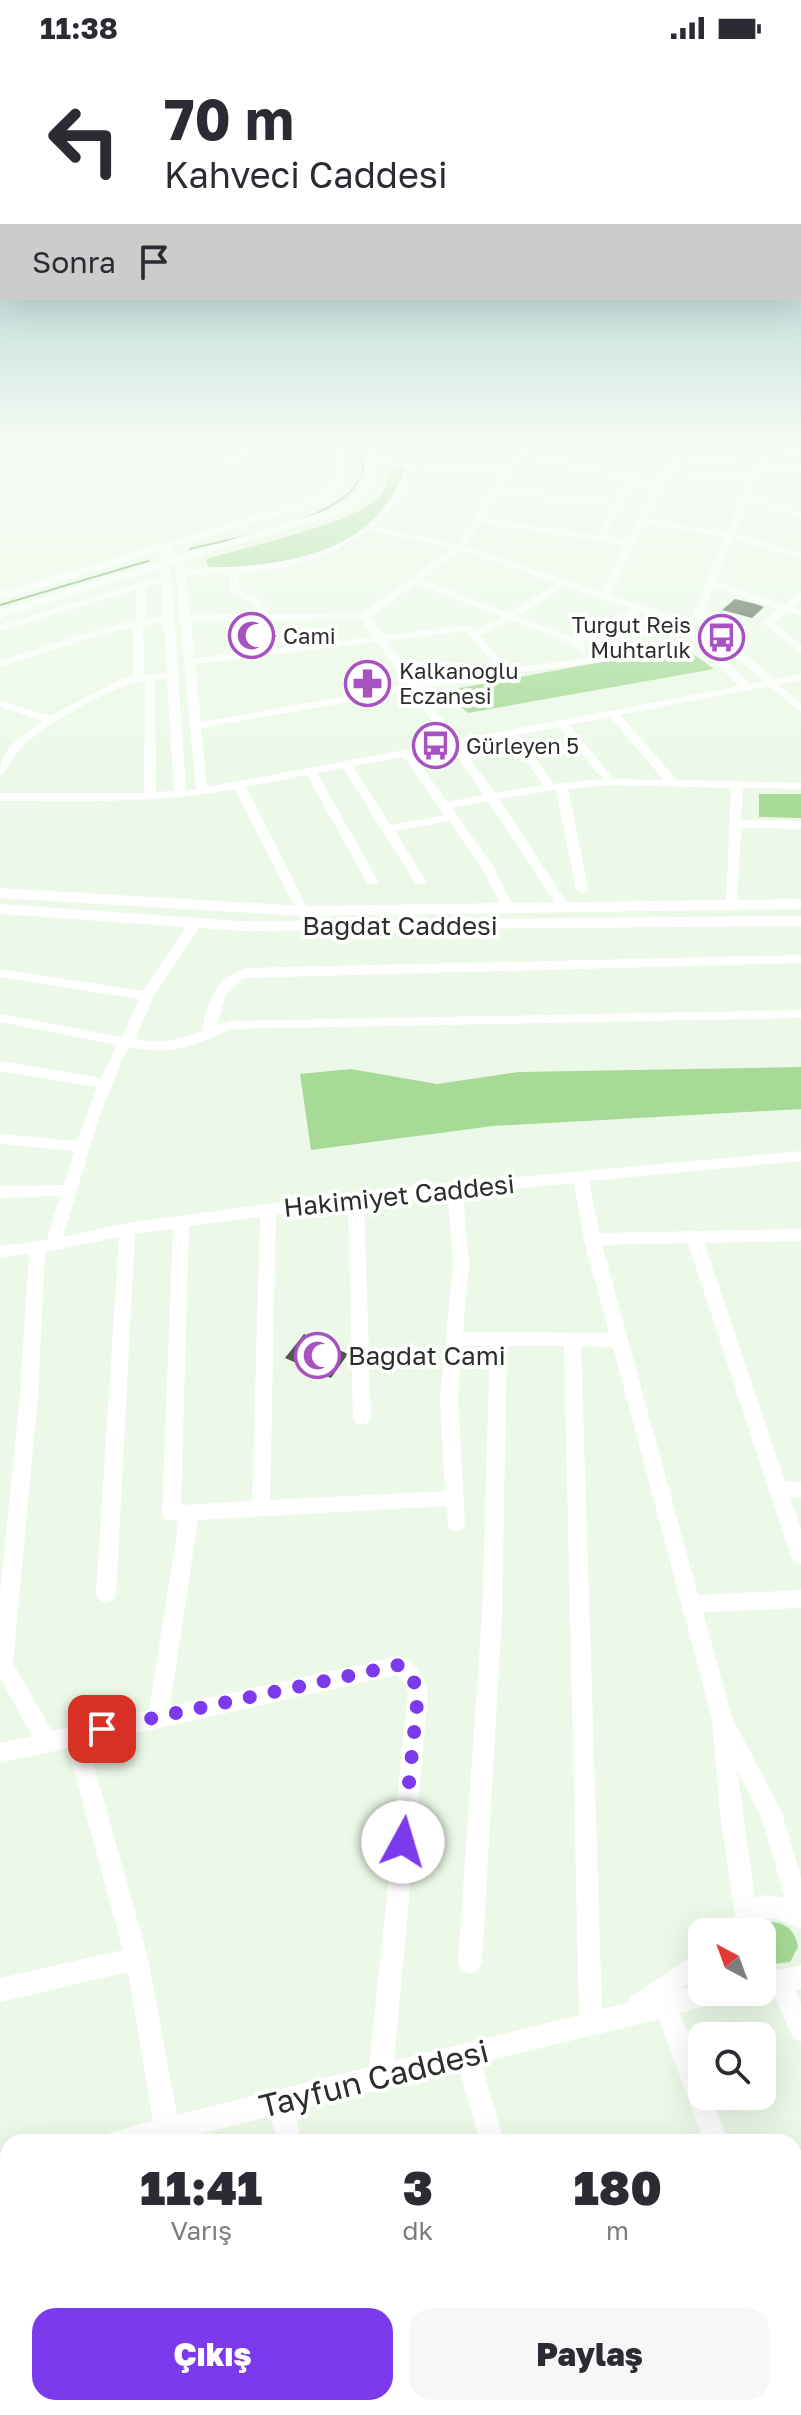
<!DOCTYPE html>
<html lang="tr">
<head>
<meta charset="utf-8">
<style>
	:root { --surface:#fff; --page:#f7f7f7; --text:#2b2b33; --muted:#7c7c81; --accent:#7c3aed }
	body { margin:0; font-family:"Golos Text",sans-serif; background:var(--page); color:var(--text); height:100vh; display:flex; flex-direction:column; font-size:30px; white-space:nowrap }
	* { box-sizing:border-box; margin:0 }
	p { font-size:26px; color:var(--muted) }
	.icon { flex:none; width:44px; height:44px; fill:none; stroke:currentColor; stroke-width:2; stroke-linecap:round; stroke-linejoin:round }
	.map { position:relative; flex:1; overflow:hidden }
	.panel { position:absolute; left:0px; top:2078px; width:802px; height:282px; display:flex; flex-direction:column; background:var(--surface); border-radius:24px 24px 0 0; box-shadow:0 8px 32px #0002 }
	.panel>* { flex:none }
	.hud { position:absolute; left:0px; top:0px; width:802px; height:244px; box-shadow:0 8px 32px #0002; background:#fff; color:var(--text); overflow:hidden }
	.needle { width:52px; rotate:319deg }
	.buttons { position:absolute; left:688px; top:1862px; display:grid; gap:16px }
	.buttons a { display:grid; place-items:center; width:88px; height:88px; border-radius:16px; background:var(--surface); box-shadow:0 8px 32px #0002; font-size:40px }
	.pin { position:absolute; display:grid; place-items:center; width:68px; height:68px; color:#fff; margin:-34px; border-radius:16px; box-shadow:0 4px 12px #0006 }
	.me { position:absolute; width:88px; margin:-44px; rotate:6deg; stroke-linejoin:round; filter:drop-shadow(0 0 6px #0008) }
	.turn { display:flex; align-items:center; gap:28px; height:168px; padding:0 32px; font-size:36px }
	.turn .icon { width:104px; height:104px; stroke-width:2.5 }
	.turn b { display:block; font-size:56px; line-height:68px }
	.then { display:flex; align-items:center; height:76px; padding:0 32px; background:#0003; gap:16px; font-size:30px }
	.eta { display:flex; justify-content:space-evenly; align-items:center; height:136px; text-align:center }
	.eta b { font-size:48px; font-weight:800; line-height:56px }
	.action { display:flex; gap:16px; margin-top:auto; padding:16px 32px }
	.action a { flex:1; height:92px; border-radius:24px; background:var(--accent); color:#fff; font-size:32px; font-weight:800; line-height:92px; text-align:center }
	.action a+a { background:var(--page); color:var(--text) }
	.status { display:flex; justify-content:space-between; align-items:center; height:56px; padding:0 40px; background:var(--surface); direction:ltr }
	.status svg { height:22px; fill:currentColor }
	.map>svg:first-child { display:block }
</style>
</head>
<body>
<div class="status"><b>11:38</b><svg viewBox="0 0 49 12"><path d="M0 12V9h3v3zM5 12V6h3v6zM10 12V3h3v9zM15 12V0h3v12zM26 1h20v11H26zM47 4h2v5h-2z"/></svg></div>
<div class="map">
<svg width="801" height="2359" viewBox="0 0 801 2359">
	<rect width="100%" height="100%" fill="#ecf9e8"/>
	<path fill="#a6da96" d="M391,410L406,412L395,449L344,491L305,505L270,511H208L206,503C246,491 347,469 376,444C386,435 388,422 391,410Z
		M683,591L714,613L468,657L444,635Z
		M759,738H801V762L759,761Z
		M801,1011V1053L493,1070L311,1094L300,1018L351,1013L437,1028L519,1016Z
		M768,1866C785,1865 796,1875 798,1891L790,1906L773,1908L762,1900V1876H757Z"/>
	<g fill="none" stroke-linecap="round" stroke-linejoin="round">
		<path stroke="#73ad60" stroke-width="2" d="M190,493C233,482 345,465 362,418C365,408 359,398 355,389
			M0,549L148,505"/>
	</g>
	<path fill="#4e594b" d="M735,543L756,548L764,551L752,562L722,554Z
		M245,569L277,580L260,591L228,580Z
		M304,1278L348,1298L331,1322L285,1302Z"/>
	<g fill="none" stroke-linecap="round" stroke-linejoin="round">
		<path fill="#fff" fill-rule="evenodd" d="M247,389H257L230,410H224V406Z
			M519,389H527L523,396L632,420L656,423L672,402L583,389H610L756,407L764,394L762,389L801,396V402L771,397L764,408L801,412V418L761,413L749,441L801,456V462L748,446L735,478L801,497V503L733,483L716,525L784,548L801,537V545L793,551L801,554V560L787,556L773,566L801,589V597L762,566L778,553L714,531L704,556L707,564L773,623L801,618V624L779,628L801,648V657L769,630L620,659L677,724L801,727V733L743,732L741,764L801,765V773L741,772L737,852H727L726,849L731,732L611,729L568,733L588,833L582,837L576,833L556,734L499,743L571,853L565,857L559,853L488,745L452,752L494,812L515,854L509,858L503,854L482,812L449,765L395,775L426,825L424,828H416L343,712L317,717L378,825L376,828H368L366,825L307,719L246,731L309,855L303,859L297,855L235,733C157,748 79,745 0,745V737H144L145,625C116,628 43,669 22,691C15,698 10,709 4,717L0,718C0,692 23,679 43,665L0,651V644L50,660L123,622L134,620L133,572L108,577L0,611V605L102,572L137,564L136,534L0,575V569L161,520V491L166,488L183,503L186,513C271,510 372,507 406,411L376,409L373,408V404L505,412ZM520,400L627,424L615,446L501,432ZM680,403L753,412L748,422L671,412ZM414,411L502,417L458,488L373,471L398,447ZM668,417L746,427L727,476L646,463ZM635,426L654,428L627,484L604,480ZM498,437L612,451L596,479L483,462ZM480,467L624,489L602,536L466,490ZM644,468L724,481L694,556L699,567L763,625L750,628L687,567L693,565V561L680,563L610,539ZM368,475L453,492L362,557L269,558L261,544L239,533V517C287,515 328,503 368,475ZM462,495L557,527L509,557L422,523ZM170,501L175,506L196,733L186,734ZM229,518L231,536L254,548L259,558L190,559L186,519ZM161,527L163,560L147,563L146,531ZM416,528L502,561L476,574L469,569L383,579L370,561ZM565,530L631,553L575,582L518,560ZM640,556L676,568L739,630L457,684L421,633L505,618L603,606V602L599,601L508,612L480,579L511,564L572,588L581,597L586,594L582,587ZM361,563L373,581L194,602L191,565ZM164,566L167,617L144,619L143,570ZM466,575L498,613L417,627L387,585ZM377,586L407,629L201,666L195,608ZM167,623L174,735L156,736L155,624ZM411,635L447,686L207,731L201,672ZM610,661L664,724L614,723L569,669ZM559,671L603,723L554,728L518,679ZM508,681L543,729L495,737L461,690ZM451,692L484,739L447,746L414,699ZM404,701L440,753L444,759L390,769L353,710Z
			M196,863L202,867L154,940L135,983C161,988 178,984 202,975C206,946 217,920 247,912L801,899V907L243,922L226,939L217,969L230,965L801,954V962L232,973C190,990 176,1000 130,991L125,997L99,1061L63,1181L127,1167L356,1136L801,1095V1105L589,1125L599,1177L801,1173V1185L704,1187L785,1425L801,1426V1442L790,1441L801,1473V1509L794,1507L791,1501L688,1187L602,1189L698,1539L801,1534V1552L703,1556L732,1661L782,1757L801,1821V1873C783,1866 763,1851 751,1876H729L735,1859L720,1757L712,1663L613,1291L581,1290L602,1953L628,1947L630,1942L702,1893V1919L681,1933L702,1928V1936H730L726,1944L680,1957L702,2016V2040H711L728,2086H704L659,1963L481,2007L504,2086H480L459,2013L389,2030L380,2035L376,2034L295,2054L301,2086H277L271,2060L168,2086H106L109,2077L153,2065L128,1916L0,1946V1922L123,1894L68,1692L0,1707V1687L32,1680L0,1622V1538L20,1339L29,1198L0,1202V1190L47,1184L60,1140L0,1142V1130L64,1129L74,1095L0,1088V1078L77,1085L97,1031L0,1015V1005L101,1022L117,989L0,966V958L122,981L139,943L0,921V913L143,935L191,864ZM574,1127L584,1183L609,1277L463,1276L469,1208L463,1137ZM448,1139L453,1208L440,1343L445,1435L270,1444L276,1159L348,1149L353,1362L356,1367L362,1369L368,1367L371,1362L364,1147ZM260,1161L252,1445L181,1449L189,1170ZM173,1173L162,1457L164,1463L179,1465L149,1654L52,1675L13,1607L38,1339L45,1196L119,1181L96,1538L99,1544L106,1547L113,1544L116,1538L135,1178ZM462,1290H490L482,1559L458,1906L462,1914L470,1918L478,1914L482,1906L502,1559L507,1290H564L579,1959L394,2005L428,1638C425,1620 416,1606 399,1600L170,1650L198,1464L446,1450L449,1473L456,1475L463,1473L465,1467L458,1343ZM396,1619L405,1628L408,1638L369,2011L177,2059L148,1902L88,1688ZM737,1714L761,1760L785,1842L765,1839L755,1842Z
			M762,1908L780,1914L801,1909V1933L795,1934L801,1947V1986L793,1982L772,1935L762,1932Z
			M8,2099V2125L0,2127V2101Z
			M794,2285L801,2287V2331L794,2328Z
			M165,2352H193L194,2359H166Z
			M330,2352H358L360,2359H332Z
			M556,2352H584L586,2359H558Z"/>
		<path fill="#fff" fill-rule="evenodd" d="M333,389H343C354,416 343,433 319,447L0,544V536L311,443C334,429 343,415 333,389Z
			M365,389H375C386,421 370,441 343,456L0,562V554L335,452C361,437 375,420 365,389Z
			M0,832L303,850L801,843V853L303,860L0,842Z
			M0,848L241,865L801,860V870L241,875L0,858Z"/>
	</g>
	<linearGradient id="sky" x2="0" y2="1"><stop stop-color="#79b1b2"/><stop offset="0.54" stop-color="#f6fcf5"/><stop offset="1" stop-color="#f6fcf5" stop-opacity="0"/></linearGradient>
	<rect width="801" height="719" fill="url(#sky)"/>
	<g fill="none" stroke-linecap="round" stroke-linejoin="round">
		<path stroke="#7c3aed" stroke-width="14" stroke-dasharray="0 25.2" d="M102,1673L399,1609L412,1620L418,1638L403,1786"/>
	</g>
	<defs>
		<symbol id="mosque-ring" viewBox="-11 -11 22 22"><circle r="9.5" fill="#fff" stroke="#a752c0" stroke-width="1.5"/><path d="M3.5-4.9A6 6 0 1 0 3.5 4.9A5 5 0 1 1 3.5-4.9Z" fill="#a752c0"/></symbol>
		<symbol id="bus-ring" viewBox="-11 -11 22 22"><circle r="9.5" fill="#fff" stroke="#a752c0" stroke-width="1.5"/><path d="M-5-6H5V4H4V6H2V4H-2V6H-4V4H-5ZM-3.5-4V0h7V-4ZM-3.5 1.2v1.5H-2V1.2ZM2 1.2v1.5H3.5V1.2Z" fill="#a752c0"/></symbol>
		<symbol id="pharmacy-ring" viewBox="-11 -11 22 22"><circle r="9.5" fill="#fff" stroke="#a752c0" stroke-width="1.5"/><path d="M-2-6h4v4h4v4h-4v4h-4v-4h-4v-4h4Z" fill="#a752c0"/></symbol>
	</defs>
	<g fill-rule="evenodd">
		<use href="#mosque-ring" x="226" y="554" width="51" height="51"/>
		<use href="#bus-ring" x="696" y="556" width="51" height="51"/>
		<use href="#pharmacy-ring" x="342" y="602" width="51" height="51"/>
		<use href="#bus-ring" x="410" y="664" width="51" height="51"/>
		<use href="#mosque-ring" x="292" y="1274" width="51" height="51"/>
	</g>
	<g text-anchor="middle" stroke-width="8" stroke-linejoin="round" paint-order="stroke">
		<g font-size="22" fill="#2a3029" stroke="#fff" text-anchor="start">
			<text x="691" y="577" text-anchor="end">Turgut Reis<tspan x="691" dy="25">Muhtarlık</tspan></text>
			<text x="283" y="588">Cami</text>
			<text x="399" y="623">Kalkanoğlu<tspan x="399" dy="25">Eczanesi</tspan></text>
			<text x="466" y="698">Gürleyen 5</text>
		</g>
		<g font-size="26" fill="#2a3029" stroke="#fff">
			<text x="400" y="879">Bağdat Caddesi</text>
			<text transform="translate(399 1140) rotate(-6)" y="9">Hakimiyet Caddesi</text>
		</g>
		<g font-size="26" fill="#2a3029" stroke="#fff" text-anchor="start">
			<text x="348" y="1309">Bağdat Cami</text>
		</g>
		<g font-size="32" fill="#2a3029" stroke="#fff">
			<text transform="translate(374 2023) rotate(-14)" y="11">Tayfun Caddesi</text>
		</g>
	</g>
</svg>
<div class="buttons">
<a><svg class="needle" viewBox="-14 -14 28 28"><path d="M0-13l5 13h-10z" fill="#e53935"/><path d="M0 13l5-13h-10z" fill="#7c7c81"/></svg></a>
<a><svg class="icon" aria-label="search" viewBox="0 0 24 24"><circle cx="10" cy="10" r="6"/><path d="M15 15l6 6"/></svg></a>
</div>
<div class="pin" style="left:102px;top:1673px;background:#d93025"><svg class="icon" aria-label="arrive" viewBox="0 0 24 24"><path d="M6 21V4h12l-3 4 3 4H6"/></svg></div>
<svg class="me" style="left:403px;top:1786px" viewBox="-20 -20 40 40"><circle r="19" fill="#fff"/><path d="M0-13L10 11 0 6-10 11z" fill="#7c3aed"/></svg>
<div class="hud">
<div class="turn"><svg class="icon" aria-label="left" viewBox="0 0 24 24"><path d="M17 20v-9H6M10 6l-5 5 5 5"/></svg><div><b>70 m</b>Kahveci Caddesi</div></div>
<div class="then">Sonra<svg class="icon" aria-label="arrive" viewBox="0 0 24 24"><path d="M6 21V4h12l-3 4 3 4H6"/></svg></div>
</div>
<section class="panel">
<div class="eta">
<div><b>11:41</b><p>Varış</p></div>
<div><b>3</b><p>dk</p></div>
<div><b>180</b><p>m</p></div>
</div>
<div class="action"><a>Çıkış</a><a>Paylaş</a></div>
</section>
</div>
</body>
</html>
